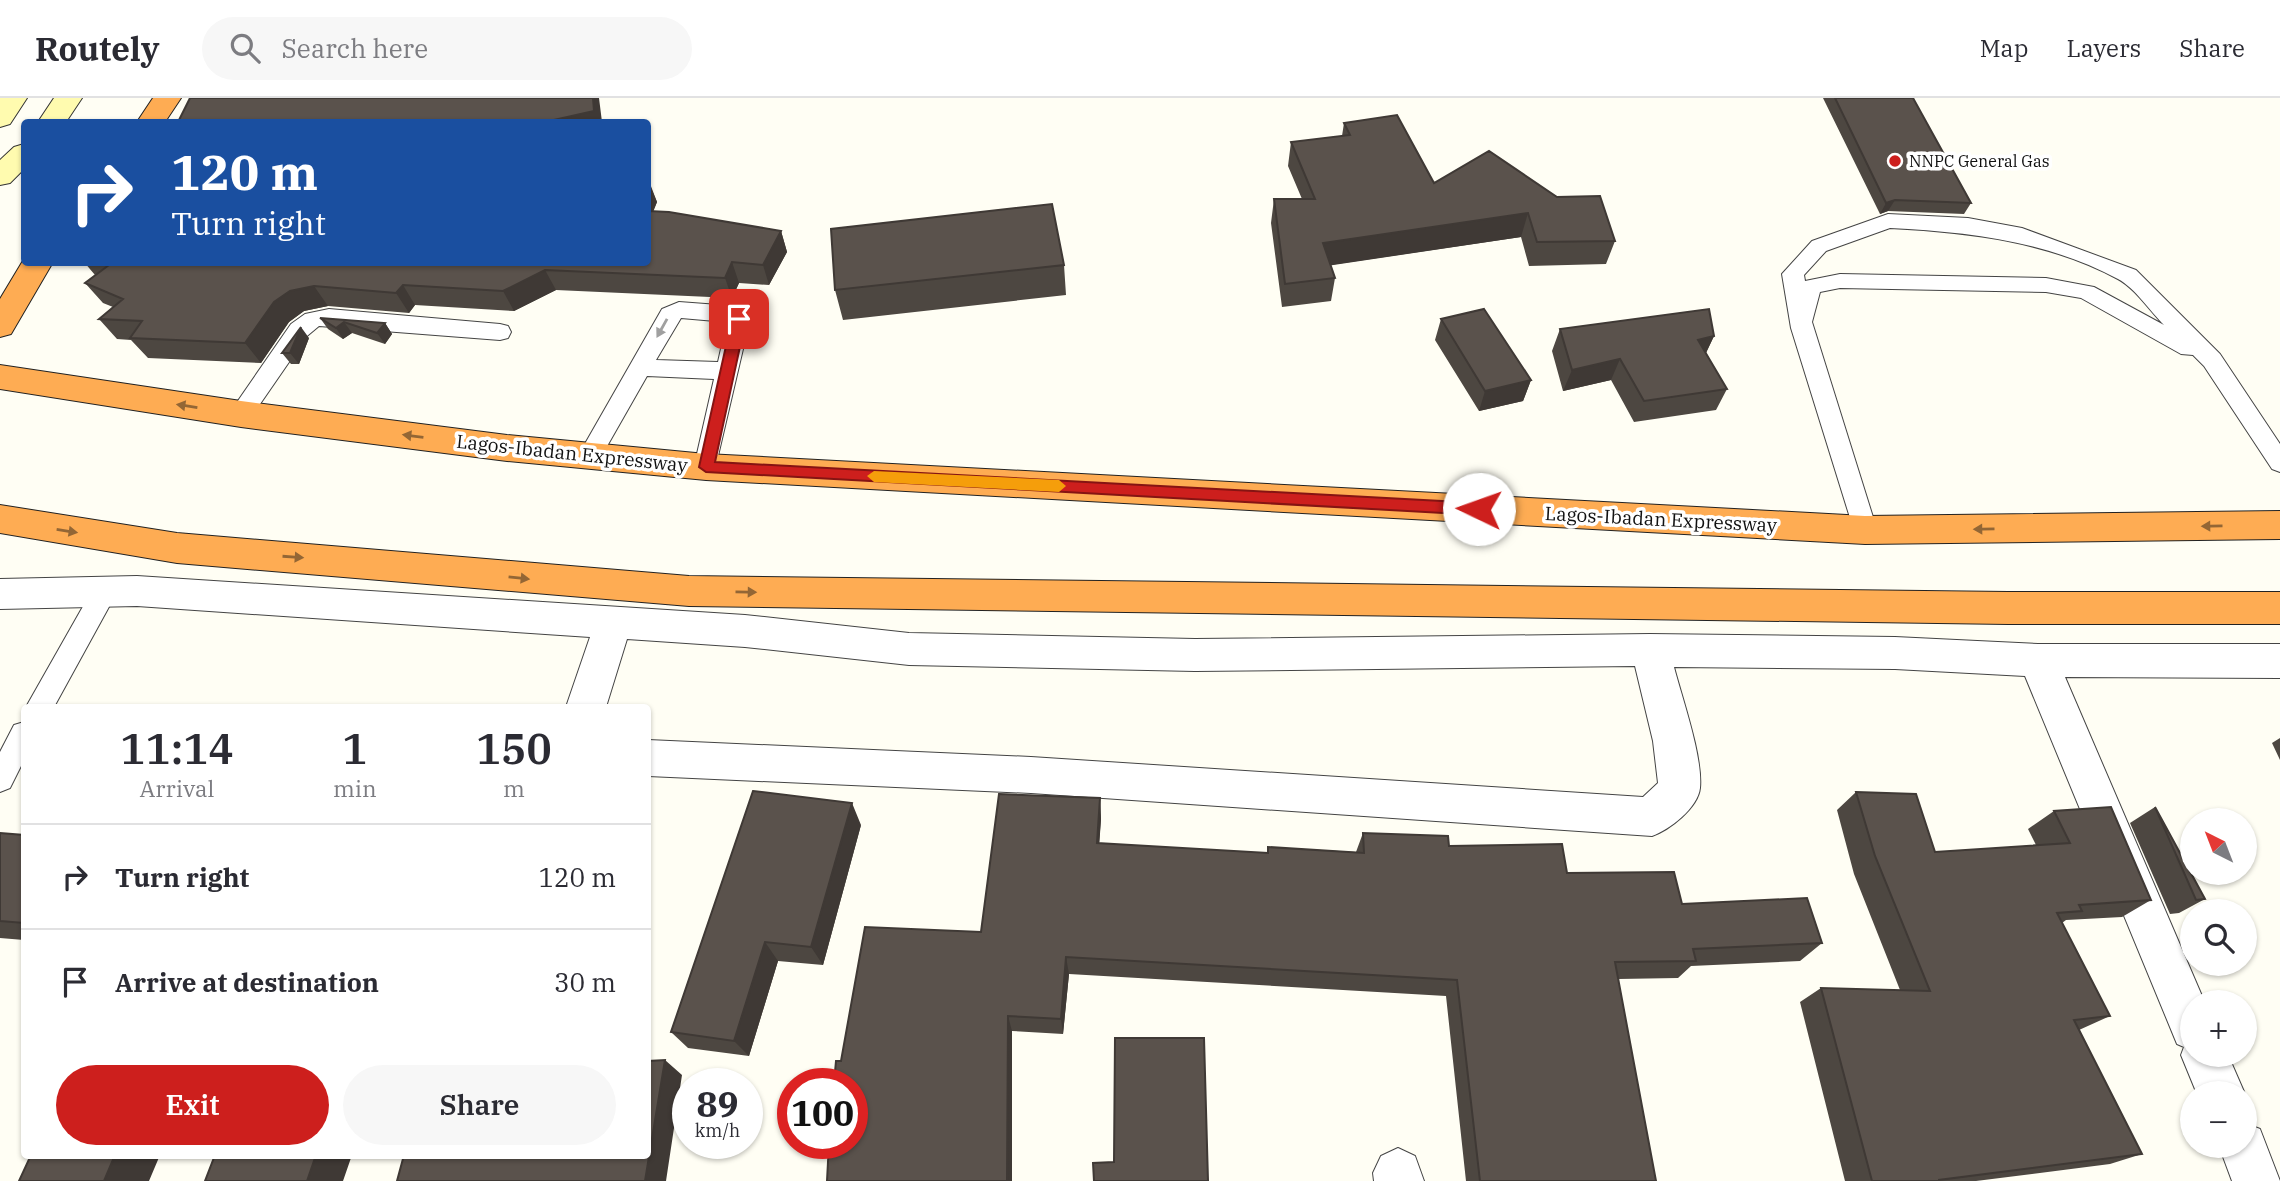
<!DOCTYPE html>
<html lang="en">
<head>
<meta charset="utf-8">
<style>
	:root { --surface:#fff; --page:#f7f7f7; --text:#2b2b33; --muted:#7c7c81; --line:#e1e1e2; --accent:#cd1f1d }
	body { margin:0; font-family:"IBM Plex Serif",serif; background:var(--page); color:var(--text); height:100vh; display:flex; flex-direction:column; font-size:26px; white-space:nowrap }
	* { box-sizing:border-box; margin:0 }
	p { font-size:23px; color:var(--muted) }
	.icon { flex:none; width:38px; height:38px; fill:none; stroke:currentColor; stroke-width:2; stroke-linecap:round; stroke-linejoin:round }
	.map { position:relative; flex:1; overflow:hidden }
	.drawer { position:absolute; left:21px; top:606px; width:630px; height:455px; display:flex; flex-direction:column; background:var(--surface); border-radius:7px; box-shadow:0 2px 5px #0004 }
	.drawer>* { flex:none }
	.hud { position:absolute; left:21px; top:21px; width:630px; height:147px; border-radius:7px; box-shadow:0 2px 5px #0004; background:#1a4fa0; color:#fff; overflow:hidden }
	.needle { width:46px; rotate:318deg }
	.buttons { position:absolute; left:2180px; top:710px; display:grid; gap:14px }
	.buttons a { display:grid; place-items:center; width:77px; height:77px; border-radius:50%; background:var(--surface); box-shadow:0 2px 5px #0004; font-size:35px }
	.speed { position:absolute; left:672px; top:970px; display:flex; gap:14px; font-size:35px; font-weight:700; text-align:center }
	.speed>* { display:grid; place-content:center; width:91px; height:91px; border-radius:50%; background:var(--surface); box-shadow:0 2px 5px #0004; line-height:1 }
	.speed small { font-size:18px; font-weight:400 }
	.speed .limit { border:10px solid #d22; background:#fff; color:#111 }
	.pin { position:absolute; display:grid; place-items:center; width:60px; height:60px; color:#fff; margin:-30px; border-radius:14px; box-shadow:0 4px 10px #0006 }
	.me { position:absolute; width:77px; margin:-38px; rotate:273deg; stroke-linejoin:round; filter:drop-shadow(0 0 5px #0008) }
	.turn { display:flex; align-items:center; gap:24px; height:147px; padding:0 35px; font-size:32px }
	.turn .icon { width:91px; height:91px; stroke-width:2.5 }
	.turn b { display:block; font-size:49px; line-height:60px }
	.eta { display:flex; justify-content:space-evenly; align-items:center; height:119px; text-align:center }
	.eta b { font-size:42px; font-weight:600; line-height:49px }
	.cta { display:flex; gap:14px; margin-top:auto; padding:14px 35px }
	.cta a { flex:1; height:80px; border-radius:42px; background:var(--accent); color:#fff; font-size:28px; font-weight:600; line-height:80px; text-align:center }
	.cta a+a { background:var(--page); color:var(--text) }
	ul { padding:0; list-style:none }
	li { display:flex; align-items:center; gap:21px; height:105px; padding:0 35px; border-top:2px solid var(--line) }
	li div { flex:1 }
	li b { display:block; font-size:26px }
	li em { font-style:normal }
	header { display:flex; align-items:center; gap:42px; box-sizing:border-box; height:98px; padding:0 35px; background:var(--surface); border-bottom:2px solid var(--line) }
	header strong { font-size:33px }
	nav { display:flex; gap:38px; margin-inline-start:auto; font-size:24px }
	.search { width:490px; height:63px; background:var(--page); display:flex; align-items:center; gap:18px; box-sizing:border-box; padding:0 24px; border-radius:38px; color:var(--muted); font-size:26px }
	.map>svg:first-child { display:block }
</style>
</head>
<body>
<header>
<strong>Routely</strong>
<div class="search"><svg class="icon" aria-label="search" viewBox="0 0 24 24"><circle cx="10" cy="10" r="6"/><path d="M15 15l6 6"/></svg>Search here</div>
<nav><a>Map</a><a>Layers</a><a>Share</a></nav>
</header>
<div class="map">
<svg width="2280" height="1083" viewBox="0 0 2280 1083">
	<rect width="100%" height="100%" fill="#fffef4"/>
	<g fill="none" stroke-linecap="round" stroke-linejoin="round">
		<defs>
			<path id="lane" d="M1888,116L1968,120L2022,130L2136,172L2220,256L2280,346V374L2272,371L2204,268L2193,257L2181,256L2081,200L2046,194L1840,190L1820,194L1812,224L1877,432L1874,439L1865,442L1856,439L1791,230L1782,176L1812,143ZM1890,130C1969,134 2047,143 2118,181C2135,190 2150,213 2164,227L2094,189L2046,180L1840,176L1805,183L1804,177L1826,153Z
				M679,204L732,208L740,211L750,221L714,375L706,378L698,375L694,369L714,281L647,278L598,364L590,367L582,364L578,358L662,211ZM681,220L727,224L718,264L656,262Z
				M329,211L500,226L508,228L511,234L508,240L500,242L319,228L307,238L249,322L241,325L233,322L229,316L233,310L291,226L305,216Z
				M103,485L112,489L116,496L54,609H26L94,489Z
				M24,624V662L10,690L0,694V654L14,627Z"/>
			<path id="street" d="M137,478L745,517L909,535L1195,541L1650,536L1895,539L2038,546H2280V580L2065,579L2205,905H2193V957H2228L2245,996H2197L2181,957L2184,949L2177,946L2025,578L1895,571L1674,569C1682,600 1703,659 1700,690C1698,710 1669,732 1652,738L1031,695L648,678V642L1031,659L1643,699L1658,685L1653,643L1635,568L1195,573L909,567L745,549L627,541L606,609H566L590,539L137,508L0,511V481Z
				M2245,1025L2260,1031L2280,1083H2232L2219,1048H2245Z
				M1398,1050L1415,1058L1424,1083H1374L1373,1075L1381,1058Z"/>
			<path id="secondary" d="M0,0H27L10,26L0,29Z
				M54,0H82L66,24H38Z
				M24,46V71L10,85L0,87V62L14,49Z"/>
			<path id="highway" d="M153,0H181L165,24H137Z
				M24,161V164H53L11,236L0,239V201Z
				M0,267L241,303L507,337L706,356L1865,418L2280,413V441L1865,446L706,382L507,363L241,329L0,291Z
				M0,407L177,435L689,478L2008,494H2280V526H2008L689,508L177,465L0,435Z"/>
		</defs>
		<use href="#lane" stroke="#444" stroke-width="2"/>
		<use href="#street" stroke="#444" stroke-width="2"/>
		<use href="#secondary" stroke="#333" stroke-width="2"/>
		<use href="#highway" stroke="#222" stroke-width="2"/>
		<use href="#lane" fill="#fff" fill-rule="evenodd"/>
		<use href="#street" fill="#fff" fill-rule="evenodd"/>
		<use href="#secondary" fill="#fffbaf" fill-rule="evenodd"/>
		<use href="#highway" fill="#feac53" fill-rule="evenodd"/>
	</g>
	<path fill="#4d4741" d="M1823,0H1913L1971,105L1964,116L1888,113L1880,116Z
		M1344,25L1434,85L1615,143L1606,166L1529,168L1521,139L1330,167L1335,180L1331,203L1282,209L1271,125L1274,101H1302L1288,68L1291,44L1342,38Z
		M648,83L657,104L653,113L781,133L787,154L769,187L739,185L732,200L556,192L514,213L415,207L409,215L328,208L304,213L289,224L261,265L148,260L131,242L117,241L99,221L113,209L103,205L85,185L95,177L84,164H648Z
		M1064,167L1066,197L843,222L835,192Z
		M320,220L385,225L392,236L385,246L352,235L343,241L328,231Z
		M1441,221L1531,282L1523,303L1479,313L1435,242Z
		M1560,231L1714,238L1706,255L1727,291L1716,312L1634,324L1611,282L1563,293L1552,253Z
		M309,240L299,266H291L282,255Z
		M2280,640V662L2272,645Z
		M1856,694L1935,754L2036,747L2028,731L2054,713L2151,802L2122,819L2066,822L2062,825L2110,918L2079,932L2142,1056L2110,1066L1976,1083H1845L1800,904L1821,890L1900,892L1854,776L1837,712Z
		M1100,700L1101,721L1099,745L1267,755L1268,749L1356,754L1363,735L1449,748L1567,775L1822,845L1800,863L1691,868L1678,880L1618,881L1656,1083H1466L1446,898L1069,876L1063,936L1012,933L841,963L981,834Z
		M2155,709L2205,801L2179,815L2170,816L2130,725Z
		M861,727L823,867L778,863L749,958L688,950L671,934Z
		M0,735L24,737V842L0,840Z"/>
	<path fill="#3f3935" d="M593,0H599L602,24H545Z
		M649,83L657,104L648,127V87Z
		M1895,102L1888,113L1880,116L1886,105Z
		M1528,115L1521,139L1320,169L1323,145Z
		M781,133L787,154L769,187L763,167Z
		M732,164L739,185L732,200L725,180Z
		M545,172L556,192L514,213L503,193Z
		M403,187L415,207L409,215L396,195Z
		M314,188L328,208L304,213L289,224L261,265L245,245L274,204L290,193Z
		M344,224L352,235L343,241L336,230Z
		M385,225L392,236L385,246L377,235Z
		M301,229L309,240L299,266L290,255Z
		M1714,238L1704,259L1698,242Z
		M1620,261L1611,282L1563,293L1572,272Z
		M1531,282L1523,303L1479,313L1485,293Z
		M1100,700L1101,721L1098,765L1097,745Z
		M852,705L861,727L823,867L811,849Z
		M765,844L778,863L749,958L734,943Z
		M1066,859L1069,876L1063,936L1061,921Z
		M1008,918L1012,933V1083H1007Z
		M665,962L682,977L666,1083H645Z
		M115,1057H160L149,1083H104Z
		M316,1057H352L343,1083H307Z"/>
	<path fill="#5a524c" stroke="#3f3935" stroke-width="2" d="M190,0H593L594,13L545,24H178Z
		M1835,0H1913L1971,105L1895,102L1886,105Z
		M1397,17L1434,85L1489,53L1557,99L1600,98L1615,143L1537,144L1528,115L1323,145L1335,180L1285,186L1274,101H1315L1291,44L1350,37L1344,25Z
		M1052,106L1064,167L835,192L831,131Z
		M648,113L669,114L781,133L763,167L732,164L725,180L545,172L503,193L403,187L396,195L314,188L290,193L274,204L245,245L130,240L142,223L99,221L123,201L85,185L113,164H648Z
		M1484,211L1531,282L1485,293L1441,221Z
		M1709,211L1714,238L1698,242L1727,291L1644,303L1620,261L1572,272L1560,231Z
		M320,220L385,225L377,235L344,224L336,230Z
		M301,229L290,255H282Z
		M753,693L852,705L811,849L765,844L734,943L671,934Z
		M1856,694L1916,696L1935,754L2070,745L2054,713L2111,709L2151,802L2079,807L2082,813L2057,815L2110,918L2074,922L2142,1056L1939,1082V1083H1872L1821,890L1930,893L1875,758Z
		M999,696L1100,700L1097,745L1268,755V749L1364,755L1363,735L1448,738L1449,748L1562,746L1567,775L1674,774L1682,806L1807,800L1822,845L1693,851L1696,863L1615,864L1656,1083H1480L1457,882L1066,859L1061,921L1008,918L1007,1083H827L829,1045H852V985H834L836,963H841L865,829L981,834Z
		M2155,709L2205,801L2196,802Z
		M0,735L24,737V825L0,823Z
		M1115,940H1204L1208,1083H1094L1093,1065L1114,1064Z
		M665,962L645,1083H397L404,1057H648V963Z
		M31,1057H115L104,1083H19Z
		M215,1057H316L307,1083H205Z"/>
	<defs><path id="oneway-solid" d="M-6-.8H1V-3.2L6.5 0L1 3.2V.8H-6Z" transform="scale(1.75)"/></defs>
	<use fill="#a0a0a0" href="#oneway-solid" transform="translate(662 230) rotate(119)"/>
	<g fill="#936635">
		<use href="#oneway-solid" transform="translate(187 308) rotate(-171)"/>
		<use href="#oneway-solid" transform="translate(413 338) rotate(-173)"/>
		<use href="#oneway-solid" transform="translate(2212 428) rotate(179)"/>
		<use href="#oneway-solid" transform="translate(1984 431) rotate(179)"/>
		<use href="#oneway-solid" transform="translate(67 433) rotate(9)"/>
		<use href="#oneway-solid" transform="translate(293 459) rotate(4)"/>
		<use href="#oneway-solid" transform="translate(519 480) rotate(6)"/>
		<use href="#oneway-solid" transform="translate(746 494) rotate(1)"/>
	</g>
	<path fill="#cd1f1d" stroke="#851413" stroke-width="2" d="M739,216L746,221L715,364L1479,405L1487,411L1479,417L706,374L699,369L732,221Z"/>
	<path fill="#f59e0b" d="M874,373L1059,382L1066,388L1059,394L874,384L867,378Z"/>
	<circle fill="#cd1f1d" stroke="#fff" stroke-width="2.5" cx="1895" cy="63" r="7"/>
	<g text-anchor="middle" stroke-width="7" stroke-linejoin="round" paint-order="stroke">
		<g font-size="16" fill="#111" stroke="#fff" text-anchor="start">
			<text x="1909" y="69">NNPC General Gas</text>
		</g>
		<g font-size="19" fill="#111" stroke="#fff">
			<text transform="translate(572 355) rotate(6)" y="7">Lagos-Ibadan Expressway</text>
			<text transform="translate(1661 421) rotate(3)" y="7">Lagos-Ibadan Expressway</text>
		</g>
	</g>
</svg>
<div class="buttons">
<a><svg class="needle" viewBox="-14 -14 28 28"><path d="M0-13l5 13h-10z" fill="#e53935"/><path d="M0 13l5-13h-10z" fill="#7c7c81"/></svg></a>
<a><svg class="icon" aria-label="search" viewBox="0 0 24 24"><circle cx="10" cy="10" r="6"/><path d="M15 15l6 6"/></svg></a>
<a>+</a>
<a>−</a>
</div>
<div class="speed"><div>89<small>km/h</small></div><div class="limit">100</div></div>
<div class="pin" style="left:739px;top:221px;background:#d93025"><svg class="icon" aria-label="arrive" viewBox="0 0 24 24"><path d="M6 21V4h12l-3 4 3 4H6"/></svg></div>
<svg class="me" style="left:1479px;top:411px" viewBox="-20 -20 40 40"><circle r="19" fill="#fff"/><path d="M0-13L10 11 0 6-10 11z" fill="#cd1f1d"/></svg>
<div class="hud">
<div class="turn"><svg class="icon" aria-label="right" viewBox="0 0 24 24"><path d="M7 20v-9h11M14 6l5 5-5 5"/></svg><div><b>120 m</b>Turn right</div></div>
</div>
<section class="drawer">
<div class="eta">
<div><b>11:14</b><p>Arrival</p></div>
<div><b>1</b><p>min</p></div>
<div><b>150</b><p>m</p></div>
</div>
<ul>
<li><svg class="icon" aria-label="right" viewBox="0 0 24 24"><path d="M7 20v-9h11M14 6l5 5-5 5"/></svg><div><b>Turn right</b></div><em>120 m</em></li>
<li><svg class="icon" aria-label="arrive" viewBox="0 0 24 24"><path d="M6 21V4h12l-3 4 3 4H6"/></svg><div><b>Arrive at destination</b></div><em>30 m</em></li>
</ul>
<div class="cta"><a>Exit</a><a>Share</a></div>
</section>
</div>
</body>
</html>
